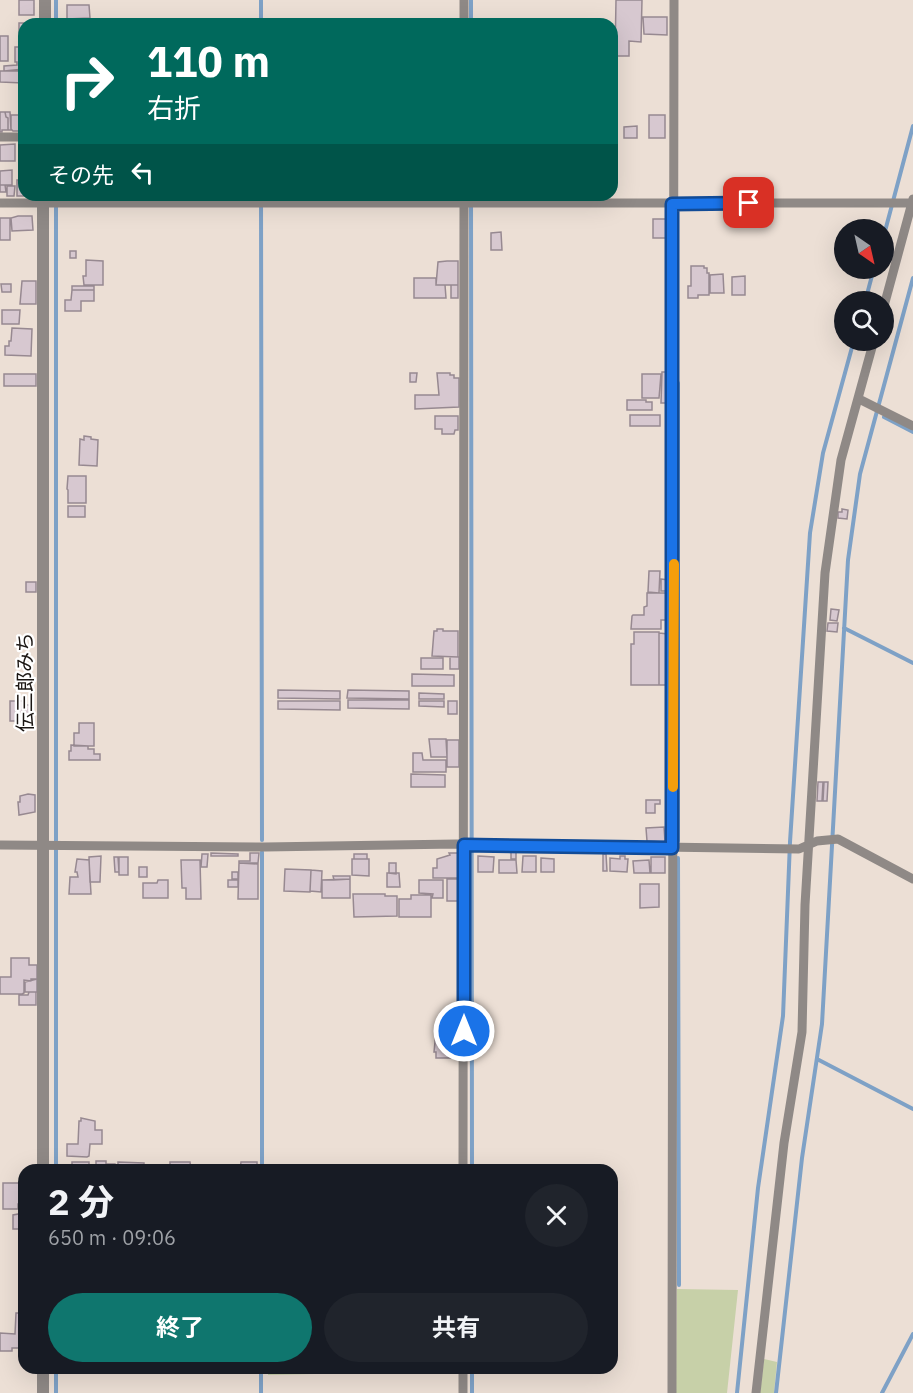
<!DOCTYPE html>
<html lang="ja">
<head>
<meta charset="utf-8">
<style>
	:root { --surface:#171b24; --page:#20242c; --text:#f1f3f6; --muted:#9ea1a6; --accent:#0f766e }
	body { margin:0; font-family:"IBM Plex Sans","Noto Sans JP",sans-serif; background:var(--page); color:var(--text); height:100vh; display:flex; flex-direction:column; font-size:22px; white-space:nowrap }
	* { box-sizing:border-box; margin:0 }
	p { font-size:20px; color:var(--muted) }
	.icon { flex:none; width:33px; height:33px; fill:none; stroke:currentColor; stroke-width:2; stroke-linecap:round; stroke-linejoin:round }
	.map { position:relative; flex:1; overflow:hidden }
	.side { position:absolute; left:18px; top:1164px; width:600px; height:210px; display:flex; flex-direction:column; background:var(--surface); border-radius:18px; box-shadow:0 6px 24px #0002 }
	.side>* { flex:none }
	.banner { position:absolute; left:18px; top:18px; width:600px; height:183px; border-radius:18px; box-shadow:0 6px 24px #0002; background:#00695c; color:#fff; overflow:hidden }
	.needle { width:39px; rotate:146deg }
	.fabs { position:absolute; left:834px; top:219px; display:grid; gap:12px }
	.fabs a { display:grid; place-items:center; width:60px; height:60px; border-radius:50%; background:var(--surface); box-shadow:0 6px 24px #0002; font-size:30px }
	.pin { position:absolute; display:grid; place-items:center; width:51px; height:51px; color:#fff; margin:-26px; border-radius:12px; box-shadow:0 3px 9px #0006 }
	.me { position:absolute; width:66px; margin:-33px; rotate:0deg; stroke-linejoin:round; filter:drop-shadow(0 0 4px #0008) }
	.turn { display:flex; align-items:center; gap:21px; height:126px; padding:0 30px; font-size:27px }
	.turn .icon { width:78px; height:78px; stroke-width:2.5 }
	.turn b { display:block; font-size:42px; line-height:51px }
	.then { display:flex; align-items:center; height:57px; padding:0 30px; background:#0003; gap:12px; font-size:22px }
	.round { display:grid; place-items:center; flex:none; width:63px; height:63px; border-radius:32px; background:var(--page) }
	.summary { display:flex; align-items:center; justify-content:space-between; height:102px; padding:0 30px }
	h1 { font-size:36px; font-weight:700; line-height:45px }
	.cta { display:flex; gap:12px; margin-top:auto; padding:12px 30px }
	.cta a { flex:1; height:69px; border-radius:36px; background:var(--accent); color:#fff; font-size:24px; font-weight:700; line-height:69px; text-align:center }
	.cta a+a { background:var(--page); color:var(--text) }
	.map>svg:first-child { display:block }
</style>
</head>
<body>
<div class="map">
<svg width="913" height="1393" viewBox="0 0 913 1393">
	<rect width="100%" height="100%" fill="#ecdfd5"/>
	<path fill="#c7d0a8" d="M677,1289L738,1290L727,1393H676Z
		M764,1359L777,1362L774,1393H760Z
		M268,1368H407V1372L268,1375Z"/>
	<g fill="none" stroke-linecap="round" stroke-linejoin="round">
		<path stroke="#7ea1c6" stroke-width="4" d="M261,0V24
			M471,0V24
			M56,24V0
			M56,195V1170
			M261,195L262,840
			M471,195L472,1170
			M884,235L913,126
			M865,302L874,268
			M678,383V841
			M884,417L913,432
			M844,628L913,663
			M678,858L679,1285
			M817,1059L913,1109
			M262,1170V852
			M472,1368V1393
			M56,1393V1368
			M261,1393V1368
			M737,1393L758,1188L783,1016L790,842L810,533L823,453L854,340
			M776,1393L802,1158L822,1024L848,560L860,474L913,278
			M882,1393L913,1334"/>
	</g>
	<path fill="#d7c8d0" stroke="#978991" stroke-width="1.5" d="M19,0H34V15H19Z
		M616,0H642L641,42L629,41V56H615Z
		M67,5H89L90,18L67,19Z
		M643,17H667V35L644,34Z
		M19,23H34L24,24V45H19Z
		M0,36H8V61H0Z
		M15,47H24V69L4,71V66L17,65V62H15Z
		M0,71H23V83L0,82Z
		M0,112H5L6,117L8,118V130H2V132H0Z
		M5,112H10L11,130H8V118L6,117Z
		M11,115H19L20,119H24V131H13L11,129Z
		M649,115H665V138H649Z
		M637,126V138H624V127Z
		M15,144V161H0V145Z
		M24,147V162H20V149H24Z
		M12,170V185H0V171Z
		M17,180H24V195L35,196H17Z
		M0,185H5L6,192H0Z
		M7,186H15L14,196H7Z
		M75,195H90V198H75Z
		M18,216H32L33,230L12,231L11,218Z
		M0,218H10V240H0Z
		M653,219H666V238H653Z
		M501,232L502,250H491V233Z
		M70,251H76V258H70Z
		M86,260L103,261V285H84L83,276H86Z
		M447,261H458V285H436L438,262Z
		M691,266H704V268H707V273H709V295H698V298H688V286H691Z
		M723,274L724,293H710V275Z
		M745,276V295H732V277Z
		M414,278H436V285H445L446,298H414Z
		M22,281H36V304H20Z
		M1,284H11V292H2Z
		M451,285H458V298H451Z
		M72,286H94V290H72Z
		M72,290H94V301H81V311H65V300H71Z
		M2,310H20L19,324H2Z
		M12,328L32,329L31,356L5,355V346H9V341H11Z
		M662,372H669L668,403H661Z
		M410,373H417L416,382H410Z
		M437,373H450V375H454V378H459V407L415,409V395H439Z
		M4,374H36V386H4Z
		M642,374H661L659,398H642Z
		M627,400H646V402H652V410H627Z
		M630,415H660V426H630Z
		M435,416H458V430H455L454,434H442V429H435Z
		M84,436L91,437V439L98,440L97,466L79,465L80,439L84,440Z
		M68,476H86V503H68V490L67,489Z
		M68,506H85V517H68Z
		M842,509L848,510L847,519L838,518V512H842Z
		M649,571H660L659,593L648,592Z
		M661,579L669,580V591H661Z
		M26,582H36V592H26Z
		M647,593H669V620H661V629H631L632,616L633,615H644V607L647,606Z
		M831,609L839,610L837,621L830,620Z
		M828,623H838L837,632L827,631Z
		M437,629H443V631H458V657L432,656L434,631H437Z
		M634,632H659V685H631V644H634Z
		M659,633L668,634L667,685H659Z
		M450,657H459V669H450Z
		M421,658H443V669H421Z
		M412,674L454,675V686H412Z
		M278,690L340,691V699L278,698Z
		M348,690L409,691V699L347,698Z
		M419,693L444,694V699H419Z
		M348,700H409V709L348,708Z
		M10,701H25L24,721H10Z
		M278,701H340V710L278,709Z
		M419,701H444V707L419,706Z
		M448,701H457V714H448Z
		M25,705H33V716H25Z
		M79,723H94V746H74V733H79Z
		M429,739H446L447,757H431Z
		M447,740H459V767H447Z
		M71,745L88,746V749H94V754H100V760H69V751H71Z
		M413,753H422L423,760H446V772H413Z
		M411,774L445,775V787H411Z
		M818,782H823L822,801H817Z
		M824,782H828L827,801H823Z
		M28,794L35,795V812L19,815L18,802H20V796Z
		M646,800H660V804H655V813H646Z
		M664,827L665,842L647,841L646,828Z
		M511,852H516V859H511Z
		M211,853L238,854V856H211Z
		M250,853H259L258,863H239V861H250Z
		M449,853H459V878H433V868H437V859L450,855Z
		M202,854H208L207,867H201Z
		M354,854H367V859H354Z
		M603,854H606L607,871H603Z
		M101,856L100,882H90L89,857Z
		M478,856L494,857L493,872H478Z
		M523,856H536V872H522Z
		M620,856H625V859H628L627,872L610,871V858L620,859Z
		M114,857H118L119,872H115Z
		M119,857H128V875H119Z
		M651,857H665V873H651Z
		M541,858L554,859V872H541Z
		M77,859L89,860L91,894H69L70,877H78L77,872H75Z
		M352,859H369V876L352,875Z
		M181,860H200L201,899H186V888H182Z
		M499,860H516L517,873H499Z
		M649,860L650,873H634L633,861Z
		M239,863L258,864V899H238Z
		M389,863H396V874L389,873Z
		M139,867H147V877H139Z
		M285,869L311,870L310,892L284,891Z
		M311,870L322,871L321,892L310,891Z
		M232,872H238V879H232Z
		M387,873H399L400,887H387Z
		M333,876H350V879L334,880Z
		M350,879V898H322V880Z
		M447,879H459V901H447Z
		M158,880H168V898H143V883H157Z
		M228,880H238V887H228Z
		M419,880H443V898H432L433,894L419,893Z
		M640,884H659V907L640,908Z
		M353,894H385V896H397V916L354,917Z
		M411,895H431V917H399V899H411Z
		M11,958H29V965H37V979H31V981L24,980V993L22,994H0V977H11Z
		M37,979V992H25V982Z
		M29,992H36V1005H19V995H28Z
		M436,1032H450V1039H454V1058H436V1052H434Z
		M81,1118L95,1121V1130H102V1144H90L89,1156L87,1157L67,1156V1144H78L79,1121H81Z
		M96,1161H106V1164H115L116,1170H96Z
		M72,1162H89V1170H72Z
		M118,1162L144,1163V1170H118Z
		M170,1162H190L191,1170H170Z
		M241,1162H257V1170H240Z
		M164,1165L165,1170H147V1166Z
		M192,1165L206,1166L208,1170H192Z
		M3,1183H24V1204H18V1209H3Z
		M24,1213V1229H13V1215Z
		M16,1313H24L23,1348H12V1351H0V1333L15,1334Z"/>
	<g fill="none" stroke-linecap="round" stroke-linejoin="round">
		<path stroke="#8f8986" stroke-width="9" d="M464,24V0
			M0,137H24
			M0,203H913
			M884,306L913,199
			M859,399L913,426
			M0,845L265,847L456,844L799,849L817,841L838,839L913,879
			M463,1170L464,195
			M463,1368V1393
			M672,1393L674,0
			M756,1393L784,1143L802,1032L805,905L825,573L841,460L874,340"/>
		<path stroke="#8f8986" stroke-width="12" d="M45,24V0
			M43,195V1170
			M43,1393V1368"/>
	</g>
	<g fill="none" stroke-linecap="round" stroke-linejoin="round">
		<defs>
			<path id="route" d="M464,1031V845L672,848V204L749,203"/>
		</defs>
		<use href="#route" stroke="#114b97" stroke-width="15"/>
		<use href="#route" stroke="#1a73e8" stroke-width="10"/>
		<path stroke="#f59e0b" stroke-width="10" d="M673,787L674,564"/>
	</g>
	<g text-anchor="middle" stroke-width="4.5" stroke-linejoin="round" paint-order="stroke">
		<g font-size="20" fill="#1b1613" stroke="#fff">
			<text transform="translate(25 682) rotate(-90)" y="7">伝三郎みち</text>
		</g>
	</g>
</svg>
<div class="fabs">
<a><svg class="needle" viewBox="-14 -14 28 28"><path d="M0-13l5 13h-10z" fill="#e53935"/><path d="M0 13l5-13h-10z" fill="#9ea1a6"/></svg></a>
<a><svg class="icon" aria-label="search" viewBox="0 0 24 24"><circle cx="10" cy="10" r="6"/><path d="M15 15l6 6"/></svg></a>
</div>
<div class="pin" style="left:749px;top:203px;background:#d93025"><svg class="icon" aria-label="arrive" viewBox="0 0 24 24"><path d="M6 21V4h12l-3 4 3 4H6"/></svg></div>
<svg class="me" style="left:464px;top:1031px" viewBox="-20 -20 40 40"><circle r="17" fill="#1a73e8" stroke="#fff" stroke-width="3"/><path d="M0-11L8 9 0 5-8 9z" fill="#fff"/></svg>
<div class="banner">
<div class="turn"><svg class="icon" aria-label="right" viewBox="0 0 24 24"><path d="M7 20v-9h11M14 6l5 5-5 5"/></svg><div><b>110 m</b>右折</div></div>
<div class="then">その先<svg class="icon" aria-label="left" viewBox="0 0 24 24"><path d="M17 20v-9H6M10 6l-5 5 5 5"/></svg></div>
</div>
<section class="side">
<div class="summary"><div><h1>2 分</h1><p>650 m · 09:06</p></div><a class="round"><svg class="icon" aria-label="close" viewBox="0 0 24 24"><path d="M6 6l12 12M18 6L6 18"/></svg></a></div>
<div class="cta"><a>終了</a><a>共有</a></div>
</section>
</div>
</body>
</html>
